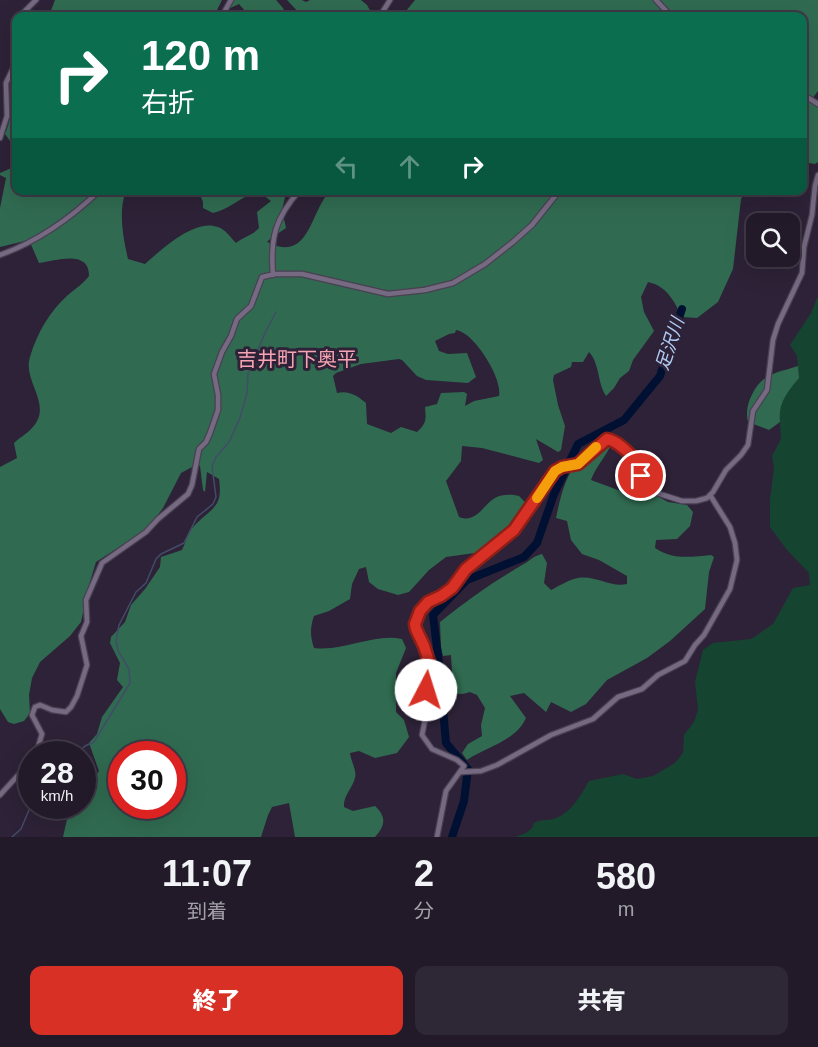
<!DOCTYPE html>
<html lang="ja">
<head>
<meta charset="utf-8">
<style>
	:root { --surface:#221a29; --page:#2e2735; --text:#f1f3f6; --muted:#a2a1a8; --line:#3f3846; --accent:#d93025 }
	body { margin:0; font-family:Helvetica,"Noto Sans JP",sans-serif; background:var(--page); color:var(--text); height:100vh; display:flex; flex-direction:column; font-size:22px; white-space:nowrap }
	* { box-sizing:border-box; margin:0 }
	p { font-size:20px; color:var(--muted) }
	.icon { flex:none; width:33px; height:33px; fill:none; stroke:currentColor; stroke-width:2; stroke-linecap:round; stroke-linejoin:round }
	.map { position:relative; height:837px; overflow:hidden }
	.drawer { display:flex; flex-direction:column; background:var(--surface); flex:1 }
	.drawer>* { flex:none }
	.banner { position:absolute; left:12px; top:12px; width:795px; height:183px; border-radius:12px; box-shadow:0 6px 24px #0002,0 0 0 2px var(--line); background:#0b6e4f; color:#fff; overflow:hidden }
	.fabs { position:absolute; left:746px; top:213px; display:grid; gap:12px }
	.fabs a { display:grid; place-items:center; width:54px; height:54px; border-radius:12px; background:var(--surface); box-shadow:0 6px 24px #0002,0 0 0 2px var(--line); font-size:30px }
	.speed { position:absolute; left:18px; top:741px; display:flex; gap:12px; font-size:30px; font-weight:700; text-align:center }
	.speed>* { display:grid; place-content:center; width:78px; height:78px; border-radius:50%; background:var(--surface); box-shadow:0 6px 24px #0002,0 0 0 2px var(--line); line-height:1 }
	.speed small { font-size:15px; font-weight:400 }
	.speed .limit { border:9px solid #d22; background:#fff; color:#111 }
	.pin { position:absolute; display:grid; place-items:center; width:51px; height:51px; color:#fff; margin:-26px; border:3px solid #fff; border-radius:50%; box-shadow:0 2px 6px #0007 }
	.me { position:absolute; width:66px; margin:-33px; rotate:5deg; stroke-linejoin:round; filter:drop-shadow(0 0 4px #0008) }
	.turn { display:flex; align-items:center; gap:21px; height:126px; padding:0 30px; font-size:27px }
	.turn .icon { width:78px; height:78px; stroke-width:2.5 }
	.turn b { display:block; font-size:42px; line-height:51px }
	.lanes { display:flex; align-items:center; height:57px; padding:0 30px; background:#0003; justify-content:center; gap:30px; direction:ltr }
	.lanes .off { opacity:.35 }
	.eta { display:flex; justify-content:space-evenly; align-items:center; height:102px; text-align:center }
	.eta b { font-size:36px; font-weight:800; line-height:42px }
	.primary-button { display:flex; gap:12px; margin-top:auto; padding:12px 30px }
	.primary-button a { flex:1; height:69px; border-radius:12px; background:var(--accent); color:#fff; font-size:24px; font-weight:800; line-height:69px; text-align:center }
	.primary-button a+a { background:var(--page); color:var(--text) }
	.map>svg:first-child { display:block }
</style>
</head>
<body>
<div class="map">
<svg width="818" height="837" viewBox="0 0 818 837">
	<rect width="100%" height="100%" fill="#2d2237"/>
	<path fill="#154531" d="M818,296V837H515C523,834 532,832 534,823C541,819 545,821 553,819C571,814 580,796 589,781L623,774L637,779L653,776L675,763L683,753L684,735L694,722L698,710L695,682L703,650L713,643L751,639L773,624L793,588L810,585L809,573L787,550L770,527V500L774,468L772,456L781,439L779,409L785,395L799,377L797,356L790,345L811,313Z"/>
	<path fill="#306b51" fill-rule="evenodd" d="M55,0H222L214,16H49Z
		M228,0H276L283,8L287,16H259L257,12L245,11L239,4L226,10L224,7Z
		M287,0H302L306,2L310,0H361L367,5L372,14L371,16H302Z
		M415,0H818V91L812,99L818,104V162L815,164L803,162L802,16H402Z
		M16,95V143L10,141L5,134C9,124 12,115 9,104Z
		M16,166V190L126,191C118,212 123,237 128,259L145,264C162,249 195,218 218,227C225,229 231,238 236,243C243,237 253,235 259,228L257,212L271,201L258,191H284L286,193L282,210L286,228L271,238L267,242C310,264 310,211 330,191H745L741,199L733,269L718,302L697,318L682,317C674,301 667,286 648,282L641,297L644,312L654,331L633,360L629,371L620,378L614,388L606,396C597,382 600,364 589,352L583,362H572L571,367L554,375L553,380L558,405L565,426L561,450L558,452L536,439L543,460L539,463L482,448L462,446L461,461L446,481L459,517C476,524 484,504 495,498C501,494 512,494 519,496L528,505L526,517L496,550L446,557L429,570L409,592L398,595L378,589L369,582L366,567L359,569L352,584L350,599L329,611L314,616C310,627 310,636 314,648C344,652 373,633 402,639L406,648L396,673V712L404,720L409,737L397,753L375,758L359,751L350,753C351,762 357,770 355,778C352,789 343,796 344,807L353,811L375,806C387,817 385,826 375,837H295L289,803L272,807L268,815L261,837H63L70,806H82L83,793L99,771L89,743L97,734L102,717L123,687L117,680L120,663L110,643L111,637L125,622L131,605L145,589L160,567L161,557L182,550C186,542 189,530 196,524C213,507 223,507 219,479L207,472L205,492L203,490L200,466L196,465L181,473L163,508L147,529L96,562L89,585L81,622L70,636L40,662L32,678L29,695L30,713L24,721L14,724L8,722L0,709V467L17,458L14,443C20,437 27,434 32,428C54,405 22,381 30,357C37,333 50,311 68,295C76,288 83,284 89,276C89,249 56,261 39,263L29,240L0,247V208L6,178L0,175V173ZM456,330C474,332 503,379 499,396L474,401L465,406L467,394L464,392L441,393L437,404L425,407C426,419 427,423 417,432L401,427L391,433L367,424L366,403C358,396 349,390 337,393L333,376L336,373L361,364L399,359L402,360L417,376L426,380L468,383L476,377L467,353L448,354L439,351L435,341L449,334L455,333ZM122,754H172V806H122Z
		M202,190H257V191C241,197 229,209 213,213L203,208V202L199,192Z
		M798,366L799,378C787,392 778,403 780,422L769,430L748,422C746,415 747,406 750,399C761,373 774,374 798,366Z
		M601,447H610C604,459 595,468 591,480L618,490L626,495L646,490L668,502L687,505L693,512L690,526L677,539L656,540L655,548C672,560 691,557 711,555L714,557L709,572L705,609L670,641L647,658L607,680L586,704L571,712L551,702L546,712L524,693L510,696L526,718C516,741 486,747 467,760L462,753L468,744L482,736L481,725L485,708L477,695L470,692C458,696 455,694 448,683L452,672L451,655L443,656L441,647L440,622C466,601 493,582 522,565C530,561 533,556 542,554L547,563L544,583L551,590C559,586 570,579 578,578C596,575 610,588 627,584V576L599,560L582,554L571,540L567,521L556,518C560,499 565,474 580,460C586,455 594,451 601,447Z"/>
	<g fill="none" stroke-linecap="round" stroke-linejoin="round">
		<path stroke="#424c68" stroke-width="1.5" d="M77,754L85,746L94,742L130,683L129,669L118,651L116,641L119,625L136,592L146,583L156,559L161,554L184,543L197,517L213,504L216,497L212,466L216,457L229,442L240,418L247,393L248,373L265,333L276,312
			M12,837L21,829L29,810L35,806"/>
		<path stroke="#001033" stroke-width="8" d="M452,837L464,801L468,769L446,743L439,664L433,615L467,580L524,557L537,543L554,494L578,444L624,420L660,376L682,309"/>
		<defs>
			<path id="minor" d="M656,0L671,16
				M20,16L36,0
				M222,16L231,0
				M380,16L390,0
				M16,25V34
				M802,94L818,104
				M0,138L7,116L6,83L16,62
				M0,255C39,241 70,219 100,190
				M273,275C270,238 275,218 300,190
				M36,754L42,734L32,715L35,707L40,705L52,710L66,712L71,707L77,696L87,665L81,636L87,622L86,600L102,563L146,532L158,519L188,494L192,485L199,449L206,442L210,433L218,410V395L214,374L222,352L231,336L237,319L251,306L262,277L275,274H302L388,294L425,290L453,283L485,264L513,242L532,225L560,190
				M461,772L481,771L497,765L551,735L593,719L618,697L642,689L658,675L685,661L695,645L704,635L730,589L737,560L735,543L730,527L710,495
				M0,795L32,760
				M437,837L446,791L464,766L457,760L432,749L422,735L427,710L426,690L432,671L424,646L416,629L415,624L420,611L428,601L441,596L452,588L466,569L514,530L555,472L562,467L578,464L607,439C622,442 635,461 648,469L646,472L637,479L641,488L682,501H696L707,498L713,492L726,470L741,455L748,445L753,411L767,390L773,340L778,324L802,273L804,247L812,215L815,186L818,175"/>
		</defs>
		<use href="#minor" stroke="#494052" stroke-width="7"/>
		<use href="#minor" stroke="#766a83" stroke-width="4.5"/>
	</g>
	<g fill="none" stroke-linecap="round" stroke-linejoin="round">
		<defs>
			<path id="route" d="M426,690L432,671L424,646L416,629L415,624L420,611L428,602L441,596L452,588L466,569L514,530L555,471L562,467L578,464L607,439C622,442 634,461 648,469L641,476"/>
		</defs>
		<use href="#route" stroke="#8d1f18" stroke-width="15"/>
		<use href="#route" stroke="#d93025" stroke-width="10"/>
		<path stroke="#f59e0b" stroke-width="10" d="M537,498L555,471L562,467L578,464L596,447"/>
	</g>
	<g text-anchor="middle" stroke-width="6" stroke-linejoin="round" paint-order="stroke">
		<g font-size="18" font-style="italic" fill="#b0ccf4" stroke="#2d2237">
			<text transform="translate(670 344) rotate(-72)" y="6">足沢川</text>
		</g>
		<g font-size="20" fill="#f7a4b2" stroke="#2d2237">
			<text x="297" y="366">吉井町下奥平</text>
		</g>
	</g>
</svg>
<div class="fabs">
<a><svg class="icon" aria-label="search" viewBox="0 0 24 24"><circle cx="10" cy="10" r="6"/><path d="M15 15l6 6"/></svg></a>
</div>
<div class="speed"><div>28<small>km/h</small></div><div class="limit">30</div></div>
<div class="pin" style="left:641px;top:476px;background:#d93025"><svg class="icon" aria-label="arrive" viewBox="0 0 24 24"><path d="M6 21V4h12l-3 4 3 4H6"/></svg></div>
<svg class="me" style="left:426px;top:690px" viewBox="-20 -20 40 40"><circle r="19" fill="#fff"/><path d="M0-13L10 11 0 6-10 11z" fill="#d93025"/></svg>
<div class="banner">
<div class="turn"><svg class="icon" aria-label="right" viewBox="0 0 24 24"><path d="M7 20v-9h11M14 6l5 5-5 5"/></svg><div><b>120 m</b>右折</div></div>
<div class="lanes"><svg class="icon off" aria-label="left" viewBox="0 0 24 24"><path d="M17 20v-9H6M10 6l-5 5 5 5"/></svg><svg class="icon off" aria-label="ahead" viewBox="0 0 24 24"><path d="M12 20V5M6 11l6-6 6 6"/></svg><svg class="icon" aria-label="right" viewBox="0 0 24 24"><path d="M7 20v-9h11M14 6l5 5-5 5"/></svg></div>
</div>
</div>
<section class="drawer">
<div class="eta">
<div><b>11:07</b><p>到着</p></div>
<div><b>2</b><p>分</p></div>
<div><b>580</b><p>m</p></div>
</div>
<div class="primary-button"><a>終了</a><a>共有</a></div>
</section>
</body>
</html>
